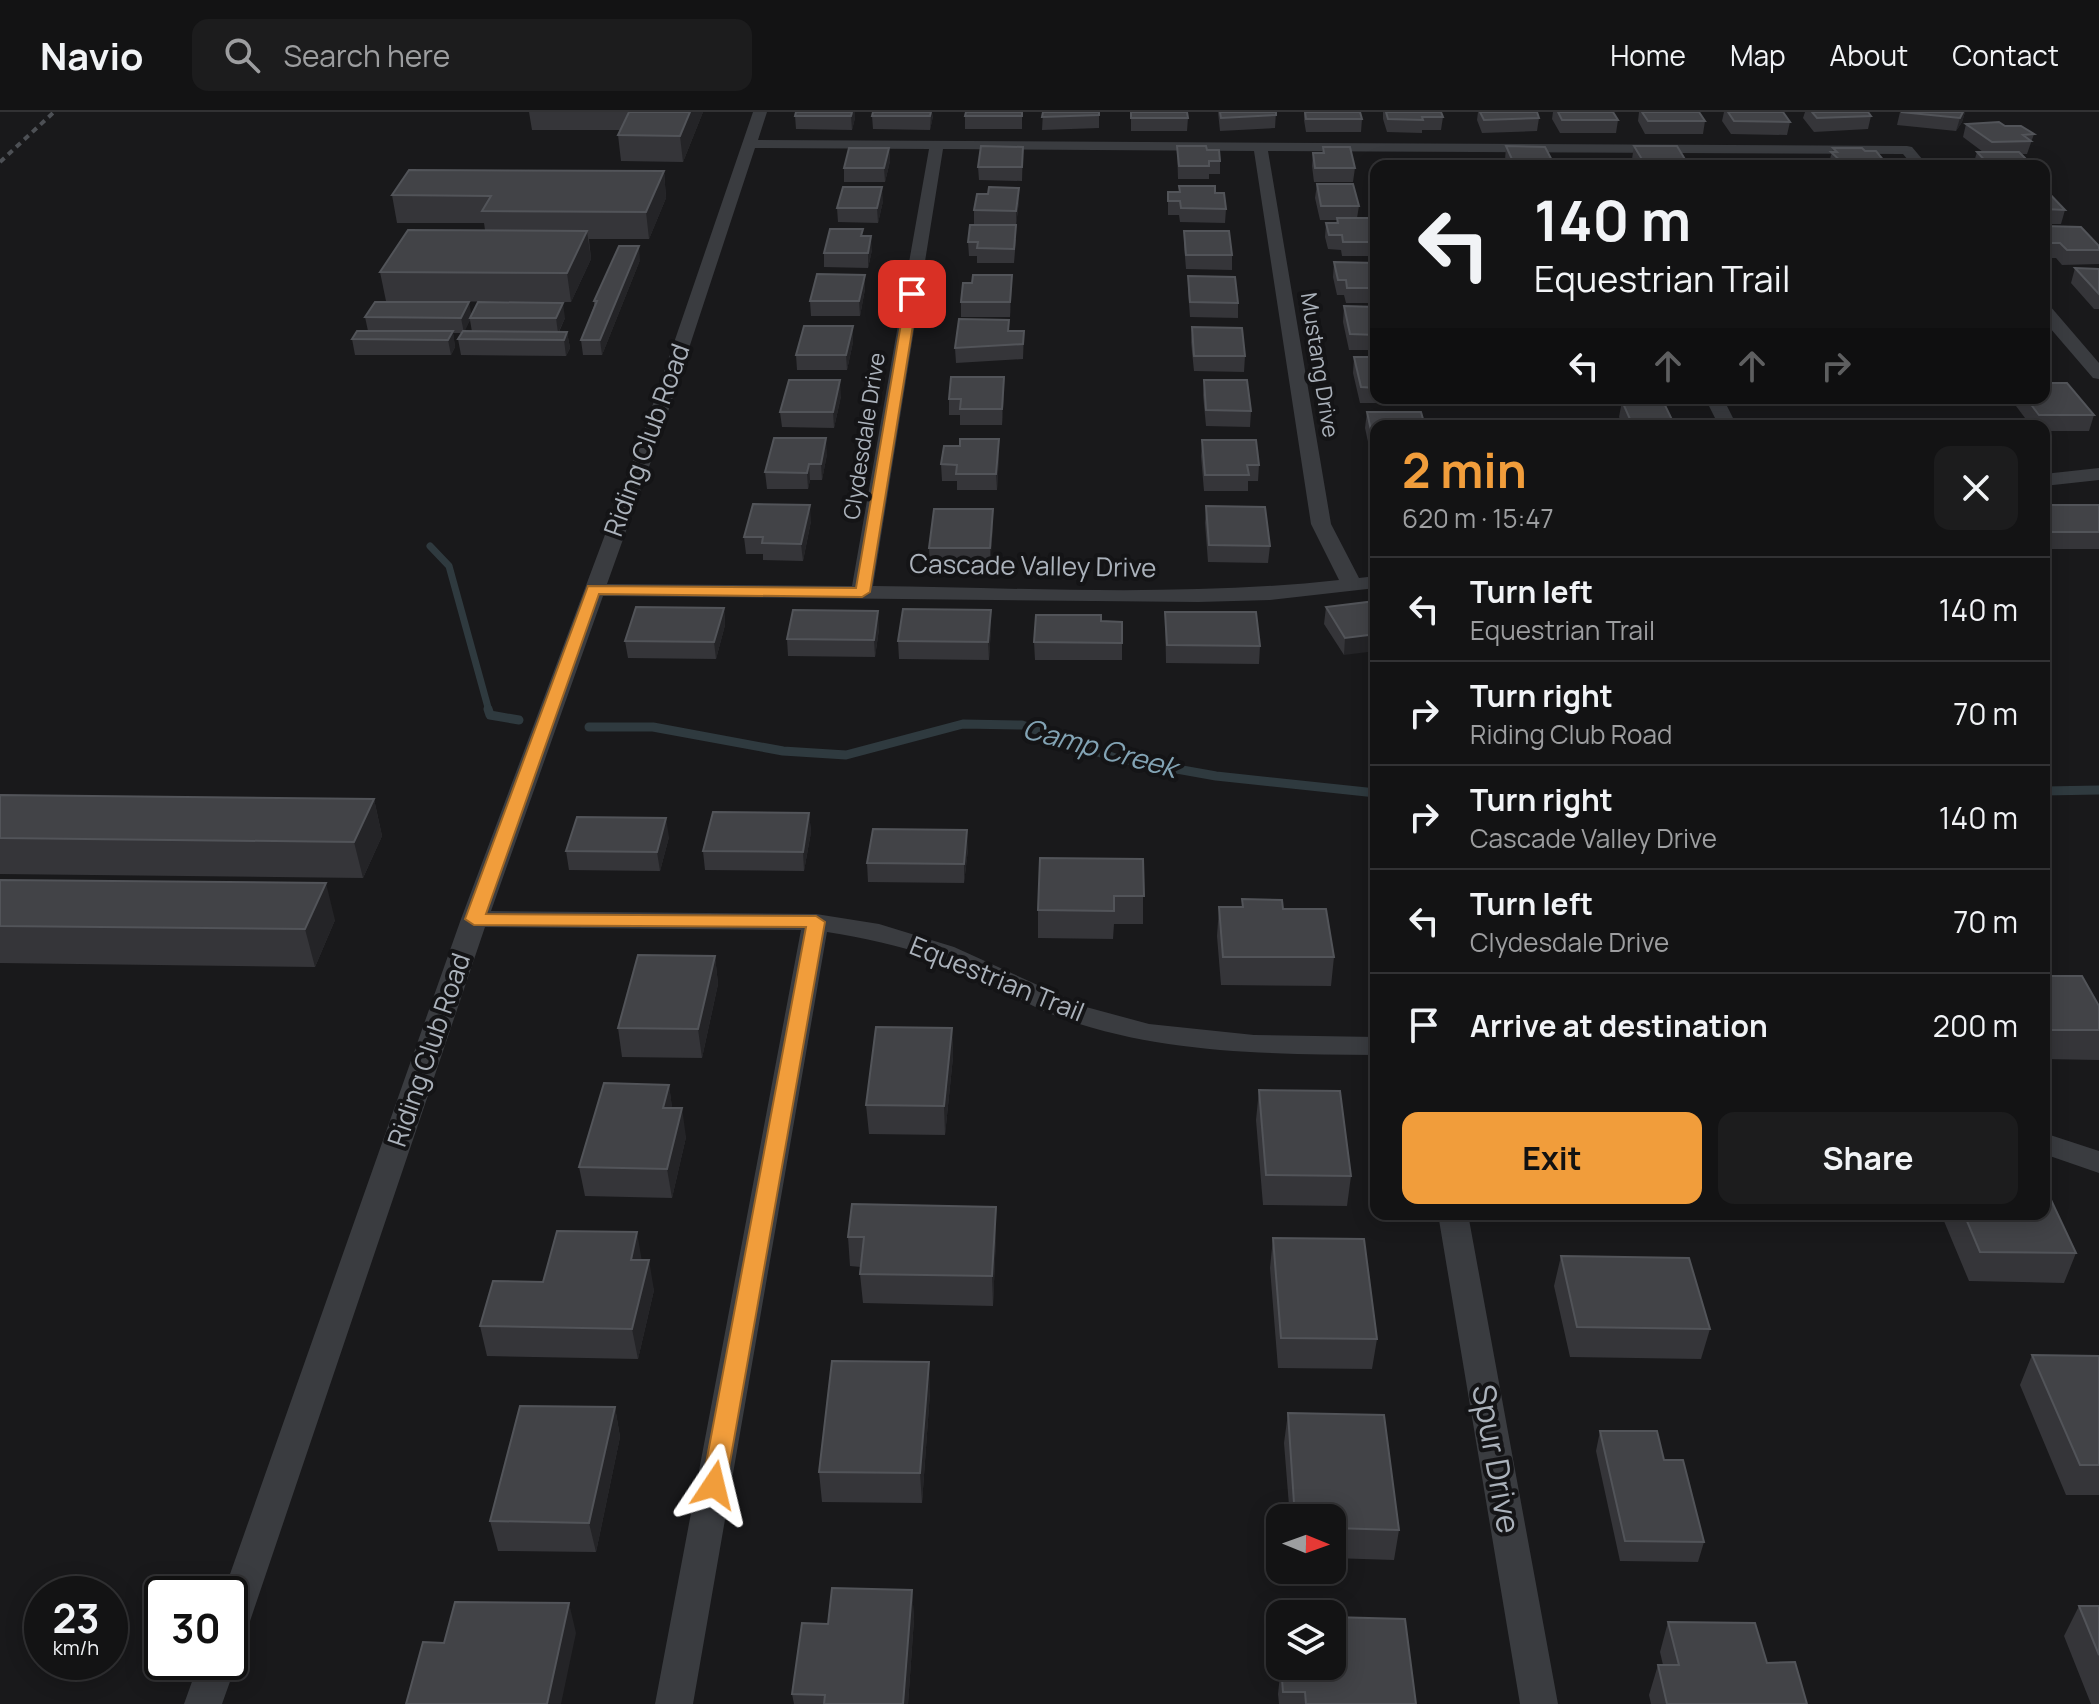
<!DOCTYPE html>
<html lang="en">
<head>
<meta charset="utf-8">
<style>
	:root { --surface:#131314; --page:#1c1c1d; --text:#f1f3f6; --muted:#9d9ea0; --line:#323234; --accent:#f19d3b }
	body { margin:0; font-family:Manrope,sans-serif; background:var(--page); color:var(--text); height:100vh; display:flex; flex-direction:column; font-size:30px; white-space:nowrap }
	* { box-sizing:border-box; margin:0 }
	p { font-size:26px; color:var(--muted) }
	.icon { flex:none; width:44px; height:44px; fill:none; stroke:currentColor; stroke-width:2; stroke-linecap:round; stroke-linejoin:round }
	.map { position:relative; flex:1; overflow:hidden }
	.side { position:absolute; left:1370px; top:308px; width:680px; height:800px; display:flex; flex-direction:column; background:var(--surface); border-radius:16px; box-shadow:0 4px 20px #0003,0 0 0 2px var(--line) }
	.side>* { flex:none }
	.banner { position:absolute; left:1370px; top:48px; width:680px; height:244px; border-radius:16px; box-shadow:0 4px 20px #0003,0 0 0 2px var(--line); background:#131314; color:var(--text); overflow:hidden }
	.needle { width:52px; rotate:91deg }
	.controls { position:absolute; left:1266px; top:1392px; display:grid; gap:16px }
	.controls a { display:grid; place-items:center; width:80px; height:80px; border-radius:16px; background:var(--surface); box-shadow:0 4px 20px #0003,0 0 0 2px var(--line); font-size:40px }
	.speed { position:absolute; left:24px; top:1464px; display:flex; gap:16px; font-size:40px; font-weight:700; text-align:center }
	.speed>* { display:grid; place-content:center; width:104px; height:104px; border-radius:50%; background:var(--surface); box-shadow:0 4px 20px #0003,0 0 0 2px var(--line); line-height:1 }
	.speed small { font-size:20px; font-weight:400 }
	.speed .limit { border:4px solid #111; border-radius:12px; background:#fff; color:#111 }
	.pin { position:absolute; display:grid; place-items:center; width:68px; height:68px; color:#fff; margin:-34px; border-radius:16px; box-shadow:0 4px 12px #0006 }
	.me { position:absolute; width:88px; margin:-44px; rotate:10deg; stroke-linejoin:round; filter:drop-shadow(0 0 6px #0008) }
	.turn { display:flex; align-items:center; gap:28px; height:168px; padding:0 32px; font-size:36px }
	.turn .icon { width:104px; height:104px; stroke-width:2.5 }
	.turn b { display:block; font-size:56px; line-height:68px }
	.lanes { display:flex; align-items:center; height:76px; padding:0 32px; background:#0003; justify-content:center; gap:40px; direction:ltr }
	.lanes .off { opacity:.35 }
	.round { display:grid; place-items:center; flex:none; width:84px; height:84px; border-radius:16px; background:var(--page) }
	.headline { display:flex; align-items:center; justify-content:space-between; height:136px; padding:0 32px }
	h1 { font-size:48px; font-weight:700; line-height:60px; color:var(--accent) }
	.action { display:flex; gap:16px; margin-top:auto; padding:16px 32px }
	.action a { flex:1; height:92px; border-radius:16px; background:var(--accent); color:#111; font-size:32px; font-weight:700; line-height:92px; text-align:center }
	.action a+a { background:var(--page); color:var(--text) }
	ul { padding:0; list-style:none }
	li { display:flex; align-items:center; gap:24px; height:104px; padding:0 32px; border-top:2px solid var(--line) }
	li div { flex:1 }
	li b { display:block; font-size:30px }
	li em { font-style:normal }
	header { display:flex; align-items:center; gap:48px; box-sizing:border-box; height:112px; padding:0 40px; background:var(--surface); border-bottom:2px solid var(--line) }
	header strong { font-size:38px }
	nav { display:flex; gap:44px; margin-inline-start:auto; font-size:28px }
	.search { width:560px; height:72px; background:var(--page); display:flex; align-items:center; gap:20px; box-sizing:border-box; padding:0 28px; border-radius:16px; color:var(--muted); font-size:30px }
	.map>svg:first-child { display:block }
</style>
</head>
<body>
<header>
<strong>Navio</strong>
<div class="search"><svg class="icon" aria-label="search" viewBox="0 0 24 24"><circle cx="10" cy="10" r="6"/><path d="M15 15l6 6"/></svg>Search here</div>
<nav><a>Home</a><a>Map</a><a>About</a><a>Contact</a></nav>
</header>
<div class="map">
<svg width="2099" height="1592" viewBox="0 0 2099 1592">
	<rect width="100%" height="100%" fill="#19191b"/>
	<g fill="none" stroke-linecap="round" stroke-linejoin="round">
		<path stroke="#2f3a3f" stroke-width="7" d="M430,434L449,454L489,599"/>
		<path stroke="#2f3a3f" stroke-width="9" d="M488,597L490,603L519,608
			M589,615H653L783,639L846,643L963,612L1022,613L1115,646L1216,664L1376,681
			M2044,679L2099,678"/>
		<path fill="#3a3c40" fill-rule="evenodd" d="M753,0H767L758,28L1907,34L1912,35L1928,54H1913L1903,42L1268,39L1331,412L1359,466L1376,464V476L1270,488L1198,490L603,484L491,799L816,802L879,812L954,835L1086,895L1149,912L1254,923L1376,925V943C1272,942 1167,942 1067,908C1021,892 980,863 934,846C899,833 864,826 827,820L693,1592H655L801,818L485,815L248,1515L243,1526L230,1531V1482H223L461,807L642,324ZM755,36L929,37L852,474L607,472L660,324ZM943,37L1254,39L1311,412L1339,468C1185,485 1028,476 873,474Z
			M2044,193L2050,194L2099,251V267L2093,266L2044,209Z
			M1705,286H1723L1737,314H1719Z
			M2099,356V368L2044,374V362Z
			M2044,1021L2099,1039V1061L2044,1042Z
			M1438,1102H1468L1558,1592H1520Z
			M230,1538L237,1550L222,1592H184L199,1550H230Z"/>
		<path stroke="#4d5055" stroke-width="4" stroke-dasharray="6 5" stroke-linecap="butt" d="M0,50L54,0"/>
	</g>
	<path fill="#353539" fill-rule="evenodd" d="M529,0H703L683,50L621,49L618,23L620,18H532Z
		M855,0V6L852,18L796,17L795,4Z
		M1022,0V17H965V4Z
		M1043,0H1099V16L1042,18Z
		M1131,0L1188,6L1187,19H1131Z
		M1218,0H1276L1275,16L1220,19Z
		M1304,0H1360L1362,7L1361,20H1306L1304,8Z
		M1383,0H1441L1443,5L1441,18H1422V21L1387,20L1383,7Z
		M1478,0H1537L1539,6L1537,19L1482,21L1477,8Z
		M1553,0H1613L1618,8L1616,21H1560L1552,7Z
		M1639,0H1699L1705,9L1703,22H1645L1638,9Z
		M1724,0H1783L1790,10L1787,23L1731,22L1722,9Z
		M1805,0H1868L1871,4L1868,17L1814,20L1803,6Z
		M1900,0H1965L1962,10L1956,19L1897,13Z
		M872,4H933L930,18L873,17Z
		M1966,12L2005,14L2034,22L2027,42H2022L2033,54H1974L1973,53L1977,40H1983L1963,25Z
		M1177,34L1207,38L1220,49V62H1209V67H1178Z
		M1506,34L1555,54H1507L1505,48Z
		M1634,34L1689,54H1636L1632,47Z
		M1023,35L1022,69L979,68L978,55Z
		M1323,35L1355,56L1353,70H1314L1312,54L1313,41H1322Z
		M889,36L890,49L885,70H844V56Z
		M1833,36L1865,39L1885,50L1884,54H1828Z
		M664,59L666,86L649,127H589L591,147L571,190L386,189L380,160L485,118L484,111H397L392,83Z
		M1317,72L1359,94L1357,106L1374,130L1373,144H1342L1341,138L1328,137L1325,125L1326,111H1336L1337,108H1320L1315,86Z
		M1179,74L1215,81L1226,97L1225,111L1180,110L1179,103H1168V80H1179Z
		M2044,76L2065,98L2061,112H2044Z
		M988,82L1019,89L1016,113L974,112V98Z
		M883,89L878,111L838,110L837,96Z
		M2044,114L2099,134V152L2062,153L2056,146H2046L2044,144Z
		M1184,119L1232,143V158L1186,157L1184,133Z
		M863,124L872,138L868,156L824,155V141Z
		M1016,127L1014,151H977V144H969L968,130Z
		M640,148L602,243H583L581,228L594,194V189Z
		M1334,150L1376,151V191H1346L1344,183H1337L1333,165Z
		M2075,156L2099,157V197H2094L2071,171Z
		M865,163V177L860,204H811L810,189Z
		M1012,163L1010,205H961V190L972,171Z
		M1188,164L1238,191V206L1190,205L1188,179Z
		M1344,194L1376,195V238H1349L1343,210Z
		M472,203L565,206L559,220H567L570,236L566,244L461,243L458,227L462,221H453L455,235L451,243H355L352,227L368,219L365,205ZM470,208L472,220L464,219Z
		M1009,208V219H1024L1023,247L956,251L955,236Z
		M853,214V230L847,258H797L796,243Z
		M1192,215L1245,244L1244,260L1194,259L1191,230Z
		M1354,245H1376V286H1417V291H1360L1353,261Z
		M1204,268L1251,299L1250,315L1206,314L1203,283Z
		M1004,281L1002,313H960V303H949V287Z
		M841,284L834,316L782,315L780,300Z
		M1768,286H1823L1822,291H1771Z
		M2010,286H2044L2094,303L2089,319H2044V314H2031Z
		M1622,289L1675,314H1623L1619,305Z
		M1367,300L1376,314V339H1370L1365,316Z
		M1202,328L1259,353L1258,369H1248V379H1204L1201,344Z
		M827,342L822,368H810L808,377H767L765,360Z
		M999,343L997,378H957V369H942L941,352Z
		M2044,393H2099V437H2047L2044,433Z
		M1206,394L1270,434L1268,451L1208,450L1205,411Z
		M993,397V414L990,453L930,452L929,436Z
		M811,409L803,449L763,448V442H746L744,425Z
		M1376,489L1344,543L1324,512L1326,495Z
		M724,496L725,513L716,547L628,546L625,529Z
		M1165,500L1260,534L1259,552L1166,551Z
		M1101,509L1122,510V548H1035L1034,530Z
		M991,516L989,548L899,547L898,529Z
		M879,517L875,545L788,544L787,527Z
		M0,683L374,687L382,724L363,766L0,762Z
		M809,701L811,720L804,759L705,758L703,739Z
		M669,725L660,759L569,758L566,739Z
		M968,737L964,771L868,770L867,751Z
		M1143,747V812H1114L1113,827L1038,826V798Z
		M0,768L335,808L315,855L0,851Z
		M1242,787L1283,797L1334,845L1331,874L1221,873L1217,824L1219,795H1242Z
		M715,844L718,872L702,946L622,945L618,916Z
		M2044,864L2099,894V948L2044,947Z
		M952,916L953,945L945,1023L869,1022L866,993Z
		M669,973L672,996L686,1025L672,1086L585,1084L579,1055Z
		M1259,978L1351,1064L1347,1094L1263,1093L1256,1008Z
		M1941,1102H2044L2076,1141L2064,1171L1969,1169Z
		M996,1124L993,1194L863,1191L860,1162L861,1155L850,1154L848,1125Z
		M1273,1126L1377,1227L1372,1257L1278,1256L1270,1156Z
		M1561,1144L1710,1217L1701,1247L1570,1245L1554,1174Z
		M642,1148L654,1178L638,1247L487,1244L480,1214L543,1170Z
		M2032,1243L2099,1244V1383H2066L2020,1273Z
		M930,1280L922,1391L822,1390L819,1360Z
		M615,1295L620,1325L596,1440L498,1439L490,1409Z
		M1288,1301L1399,1418L1394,1448L1332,1446V1406H1290L1284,1331Z
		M1600,1319L1664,1348L1704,1430L1698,1450L1620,1449L1596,1339Z
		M912,1478L914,1507L908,1592H794L792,1582L828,1512Z
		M2079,1494H2099V1592H2091L2064,1524Z
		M1668,1510L1767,1551L1807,1592H1651L1649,1583L1658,1553H1663L1660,1540Z
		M1281,1554L1416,1592H1279L1278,1582Z"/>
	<path fill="#242427" d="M690,0H703L683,50L680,24Z
		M852,0H855V6L852,18L851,4Z
		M931,0H932L933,4L930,18Z
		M1963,0H1965L1962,10L1956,19L1960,6Z
		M889,36L890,49L885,70L884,56Z
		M664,59L666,86L649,127L646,100Z
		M882,75L883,89L878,111L877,96Z
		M1019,76V89L1016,113V99Z
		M587,119L591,147L571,190L567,161Z
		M871,124L872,138L868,156V141Z
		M639,134L640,148L602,243L600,228Z
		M865,163V177L860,204L859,189Z
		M1012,163V178L1010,205V190Z
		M469,190L472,205L470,206V208L464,221L461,206Z
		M563,191L565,206L558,221L556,206Z
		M853,214V230L847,258L846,243Z
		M453,219L455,235L451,243L448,228Z
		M567,220L570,236L566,244L564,228Z
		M1004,265V281L1002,313V297Z
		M840,268L841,284L834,316L833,300Z
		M826,326L827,342L822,368L821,352Z
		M999,327V343L997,378L996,362Z
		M809,352L810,368L808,377L807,361Z
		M810,393L811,409L803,449L801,432Z
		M993,397V414L990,453V436Z
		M724,496L725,513L716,547L714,530Z
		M991,498V516L989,548L988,530Z
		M878,499L879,517L875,545L874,528Z
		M1376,522V539L1344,543L1345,526Z
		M374,687L382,724L363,766L354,730Z
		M809,701L811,720L804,759L803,740Z
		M666,706L669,725L660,759L657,740Z
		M967,718L968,737L964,771V752Z
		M326,771L335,808L315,855L305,817Z
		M715,844L718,872L702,946L698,917Z
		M952,916L953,945L945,1023L944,994Z
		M669,973L673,1002L663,996Z
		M682,996L686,1025L672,1086L667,1057Z
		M996,1095V1124L993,1194L992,1164Z
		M637,1120L642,1150L631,1148Z
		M649,1148L654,1178L638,1247L632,1217Z
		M929,1250L930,1280L922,1391L920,1361Z
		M615,1295L620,1325L596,1440L589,1411Z
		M912,1478L914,1507L908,1592H903Z
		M569,1491L576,1521L561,1592H547Z"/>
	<path fill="#424347" stroke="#525459" stroke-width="2" d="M629,0H690L680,24L618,23Z
		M796,0H852L851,4H795Z
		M873,0H931L930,4H872Z
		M966,0H1022V4H965Z
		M1043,0H1099V3L1042,5Z
		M1131,0H1187L1188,6H1131Z
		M1220,0H1276V3L1221,6Z
		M1305,0H1360L1362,7H1306Z
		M1386,0H1441L1443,5H1422L1423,8L1388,7Z
		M1480,0H1537L1539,6L1484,8Z
		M1558,0H1613L1618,8H1562Z
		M1642,0H1699L1705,9H1648Z
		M1728,0H1783L1790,10L1734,9Z
		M1812,0H1868L1871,4L1817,6Z
		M1901,0H1963L1960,6Z
		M1999,10L2005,14H2021L2034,22L2023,23L2031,29L1992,30L1966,12Z
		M981,34L1023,35L1022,55H978Z
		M1177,34H1206L1207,38H1219L1220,49H1209V54H1179Z
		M1506,34L1545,35L1555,54H1515Z
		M1634,34H1677L1689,54H1646Z
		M1323,35H1350L1355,56H1315L1313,41H1324Z
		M849,36H889L884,56H844Z
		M1833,36H1862L1865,39H1876L1885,50H1875L1878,54H1846L1831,40H1837Z
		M1977,40H2019L2033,54H1990Z
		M409,58L664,59L646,100L482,99L491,84L392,83Z
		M1317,72H1353L1359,94H1321Z
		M1179,74H1215V81H1224L1226,97L1181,96L1180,89H1168V80H1180Z
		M843,75H882L877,96H837Z
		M989,75L1019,76L1016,99L974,98L977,82H988Z
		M2044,76L2065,98L2044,97Z
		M1337,106H1369L1374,130H1343L1342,123H1329L1326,111H1338Z
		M970,113H1016L1014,137L977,136L978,130H968Z
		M2044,114L2081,115L2099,134V138H2067L2060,131H2050L2044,125Z
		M830,117H863L861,124H871L868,141H824Z
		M408,118L587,119L567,161L380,160Z
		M1184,119H1229L1232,143H1186Z
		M619,134H639L600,228H581L597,189H594Z
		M1334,150L1376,151V176H1347L1346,168H1338Z
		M2075,156L2099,157V182Z
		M817,162L865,163L859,189H810Z
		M973,163H1012L1010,190H961L963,171H972Z
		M1188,164L1235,165L1238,191L1190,190Z
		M375,190H469L461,206L365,205Z
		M478,190L563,191L556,206H470Z
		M1344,194L1376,195V223L1350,222Z
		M959,207L1009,208L1008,219H1024L1023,232L955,236Z
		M804,214H853L846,243H796Z
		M1192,215L1242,216L1245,244H1194Z
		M357,219H453L448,228L352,227Z
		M463,219L567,220L564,228L458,227Z
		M1354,245H1376V276L1361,275Z
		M951,265H1004L1002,297H960L961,287H949Z
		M789,268H840L833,300H780Z
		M1204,268H1247L1251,299L1206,298Z
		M2044,271H2067L2094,303H2039L2026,286H2044Z
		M1622,289H1663L1675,314H1633Z
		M1367,300H1421L1425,314H1376V323H1372Z
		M1794,310H1846L1848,314H1796Z
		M774,326H826L821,352H809L807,361L765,360Z
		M960,327H999L996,362H956L957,353L941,352L944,334H960Z
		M1202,328H1256L1259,353H1247L1249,363H1205Z
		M753,392L810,393L801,432L762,431L763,425H744Z
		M2044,393H2099V420H2052L2044,409Z
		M1206,394L1265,395L1270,434L1209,433Z
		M934,397H993L990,436H929Z
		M1376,489V522L1345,526L1326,495Z
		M636,495L724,496L714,530L625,529Z
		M903,497L991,498L988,530L898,529Z
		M793,498L878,499L874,528L787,527Z
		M1165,500H1256L1260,534L1167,533Z
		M1036,503H1101V509L1122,510V531L1034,530Z
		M0,683L374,687L354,730L0,726Z
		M713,700L809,701L803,740L703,739Z
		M577,705L666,706L657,740L566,739Z
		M873,717L967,718L964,752L867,751Z
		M1040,746L1143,747L1144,784H1114V799L1038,798Z
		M0,768L326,771L305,817L0,814Z
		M1242,787L1282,788L1283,797H1326L1334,845H1223L1219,795H1243Z
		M638,843L715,844L698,917L618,916Z
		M2044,864H2082L2099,894V918H2044Z
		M876,915L952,916L944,994L866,993Z
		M604,971L669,973L663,996H682L667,1057L579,1055Z
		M1259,978L1340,979L1351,1064L1266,1063Z
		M2044,1073L2076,1141L1980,1140L1964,1102H2044Z
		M852,1092L996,1095L992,1164L860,1162L864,1125H848Z
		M557,1119L637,1120L631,1148H649L632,1217L480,1214L493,1169L543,1170Z
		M1273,1126L1364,1127L1377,1227L1281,1226Z
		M1561,1144L1689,1146L1710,1217L1577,1215Z
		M2032,1243L2099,1244V1353H2080Z
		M832,1249L929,1250L920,1361L819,1360Z
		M520,1294L615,1295L589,1411L490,1409Z
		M1288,1301L1384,1303L1399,1418L1332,1416V1406H1295Z
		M1600,1319H1657L1664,1348H1683L1704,1430L1625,1429Z
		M832,1476L912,1478L903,1592H824L825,1583L792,1582L802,1511L828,1512Z
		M455,1490L569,1491L547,1592H406L423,1530L444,1531Z
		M2079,1494H2099V1543Z
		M1332,1505L1405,1507L1416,1592H1306L1305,1580H1283L1281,1554H1332Z
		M1668,1510L1755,1511L1767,1551L1795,1550L1807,1592H1667L1658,1553H1679Z"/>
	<path fill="#f19d3b" stroke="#9d6626" stroke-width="2" d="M912,178L918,182L870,480L862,485L599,482L486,802L816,804L825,810L726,1373L722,1380L714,1383L705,1380L702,1373L806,815L474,813L465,807L588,474L856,476L906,182Z"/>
	<g text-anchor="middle" stroke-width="8" stroke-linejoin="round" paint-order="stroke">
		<g font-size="22" fill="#abb2bb" stroke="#141416">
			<text transform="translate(1320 253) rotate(81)" y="8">Mustang Drive</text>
			<text transform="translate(864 324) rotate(-81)" y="8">Clydesdale Drive</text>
		</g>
		<g font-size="26" fill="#abb2bb" stroke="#141416">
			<text transform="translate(647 328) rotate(-70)" y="9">Riding Club Road</text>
			<text transform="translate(1033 454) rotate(1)" y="9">Cascade Valley Drive</text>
			<text transform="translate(997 867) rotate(22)" y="9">Equestrian Trail</text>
			<text transform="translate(429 938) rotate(-71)" y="9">Riding Club Road</text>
		</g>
		<g font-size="28" font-style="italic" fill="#83a4b5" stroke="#141416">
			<text transform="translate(1100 636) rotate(15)" y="10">Camp Creek</text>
		</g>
		<g font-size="32" fill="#abb2bb" stroke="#141416">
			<text transform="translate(1496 1347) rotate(80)" y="11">Spur Drive</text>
		</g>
	</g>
</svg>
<div class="controls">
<a><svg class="needle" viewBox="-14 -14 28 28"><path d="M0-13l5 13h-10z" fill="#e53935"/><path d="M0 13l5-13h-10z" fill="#9d9ea0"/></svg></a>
<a><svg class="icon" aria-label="layers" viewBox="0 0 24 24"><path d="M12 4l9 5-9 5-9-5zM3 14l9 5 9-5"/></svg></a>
</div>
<div class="speed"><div>23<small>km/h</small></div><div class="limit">30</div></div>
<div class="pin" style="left:912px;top:182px;background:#d93025"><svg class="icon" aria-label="arrive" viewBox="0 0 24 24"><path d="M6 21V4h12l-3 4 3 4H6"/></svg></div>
<svg class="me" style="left:714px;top:1373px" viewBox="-20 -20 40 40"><path d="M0-17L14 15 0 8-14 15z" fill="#f19d3b" stroke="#fff" stroke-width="4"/></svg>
<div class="banner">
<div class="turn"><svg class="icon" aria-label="left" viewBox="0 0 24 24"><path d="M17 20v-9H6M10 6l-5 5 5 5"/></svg><div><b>140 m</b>Equestrian Trail</div></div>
<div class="lanes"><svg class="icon" aria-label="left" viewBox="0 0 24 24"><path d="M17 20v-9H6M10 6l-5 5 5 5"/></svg><svg class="icon off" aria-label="ahead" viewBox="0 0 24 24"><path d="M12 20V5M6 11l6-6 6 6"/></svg><svg class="icon off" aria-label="ahead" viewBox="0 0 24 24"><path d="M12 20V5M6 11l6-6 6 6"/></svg><svg class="icon off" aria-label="right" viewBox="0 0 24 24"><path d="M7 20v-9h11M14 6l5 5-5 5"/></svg></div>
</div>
<section class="side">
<div class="headline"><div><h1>2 min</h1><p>620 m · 15:47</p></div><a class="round"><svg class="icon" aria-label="close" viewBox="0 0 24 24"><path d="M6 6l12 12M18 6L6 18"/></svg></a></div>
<ul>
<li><svg class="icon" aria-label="left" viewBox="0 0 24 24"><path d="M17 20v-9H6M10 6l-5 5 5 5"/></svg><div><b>Turn left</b><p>Equestrian Trail</p></div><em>140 m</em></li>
<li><svg class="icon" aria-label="right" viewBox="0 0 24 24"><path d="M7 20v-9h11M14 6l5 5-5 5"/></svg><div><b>Turn right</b><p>Riding Club Road</p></div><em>70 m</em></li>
<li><svg class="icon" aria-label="right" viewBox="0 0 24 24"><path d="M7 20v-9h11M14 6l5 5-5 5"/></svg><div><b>Turn right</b><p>Cascade Valley Drive</p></div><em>140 m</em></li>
<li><svg class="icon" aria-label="left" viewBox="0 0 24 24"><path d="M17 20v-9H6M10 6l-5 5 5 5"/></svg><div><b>Turn left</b><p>Clydesdale Drive</p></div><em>70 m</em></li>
<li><svg class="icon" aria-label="arrive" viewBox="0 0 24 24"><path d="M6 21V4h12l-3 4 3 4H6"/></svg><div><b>Arrive at destination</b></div><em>200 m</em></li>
</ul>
<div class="action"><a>Exit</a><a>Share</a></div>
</section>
</div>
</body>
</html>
